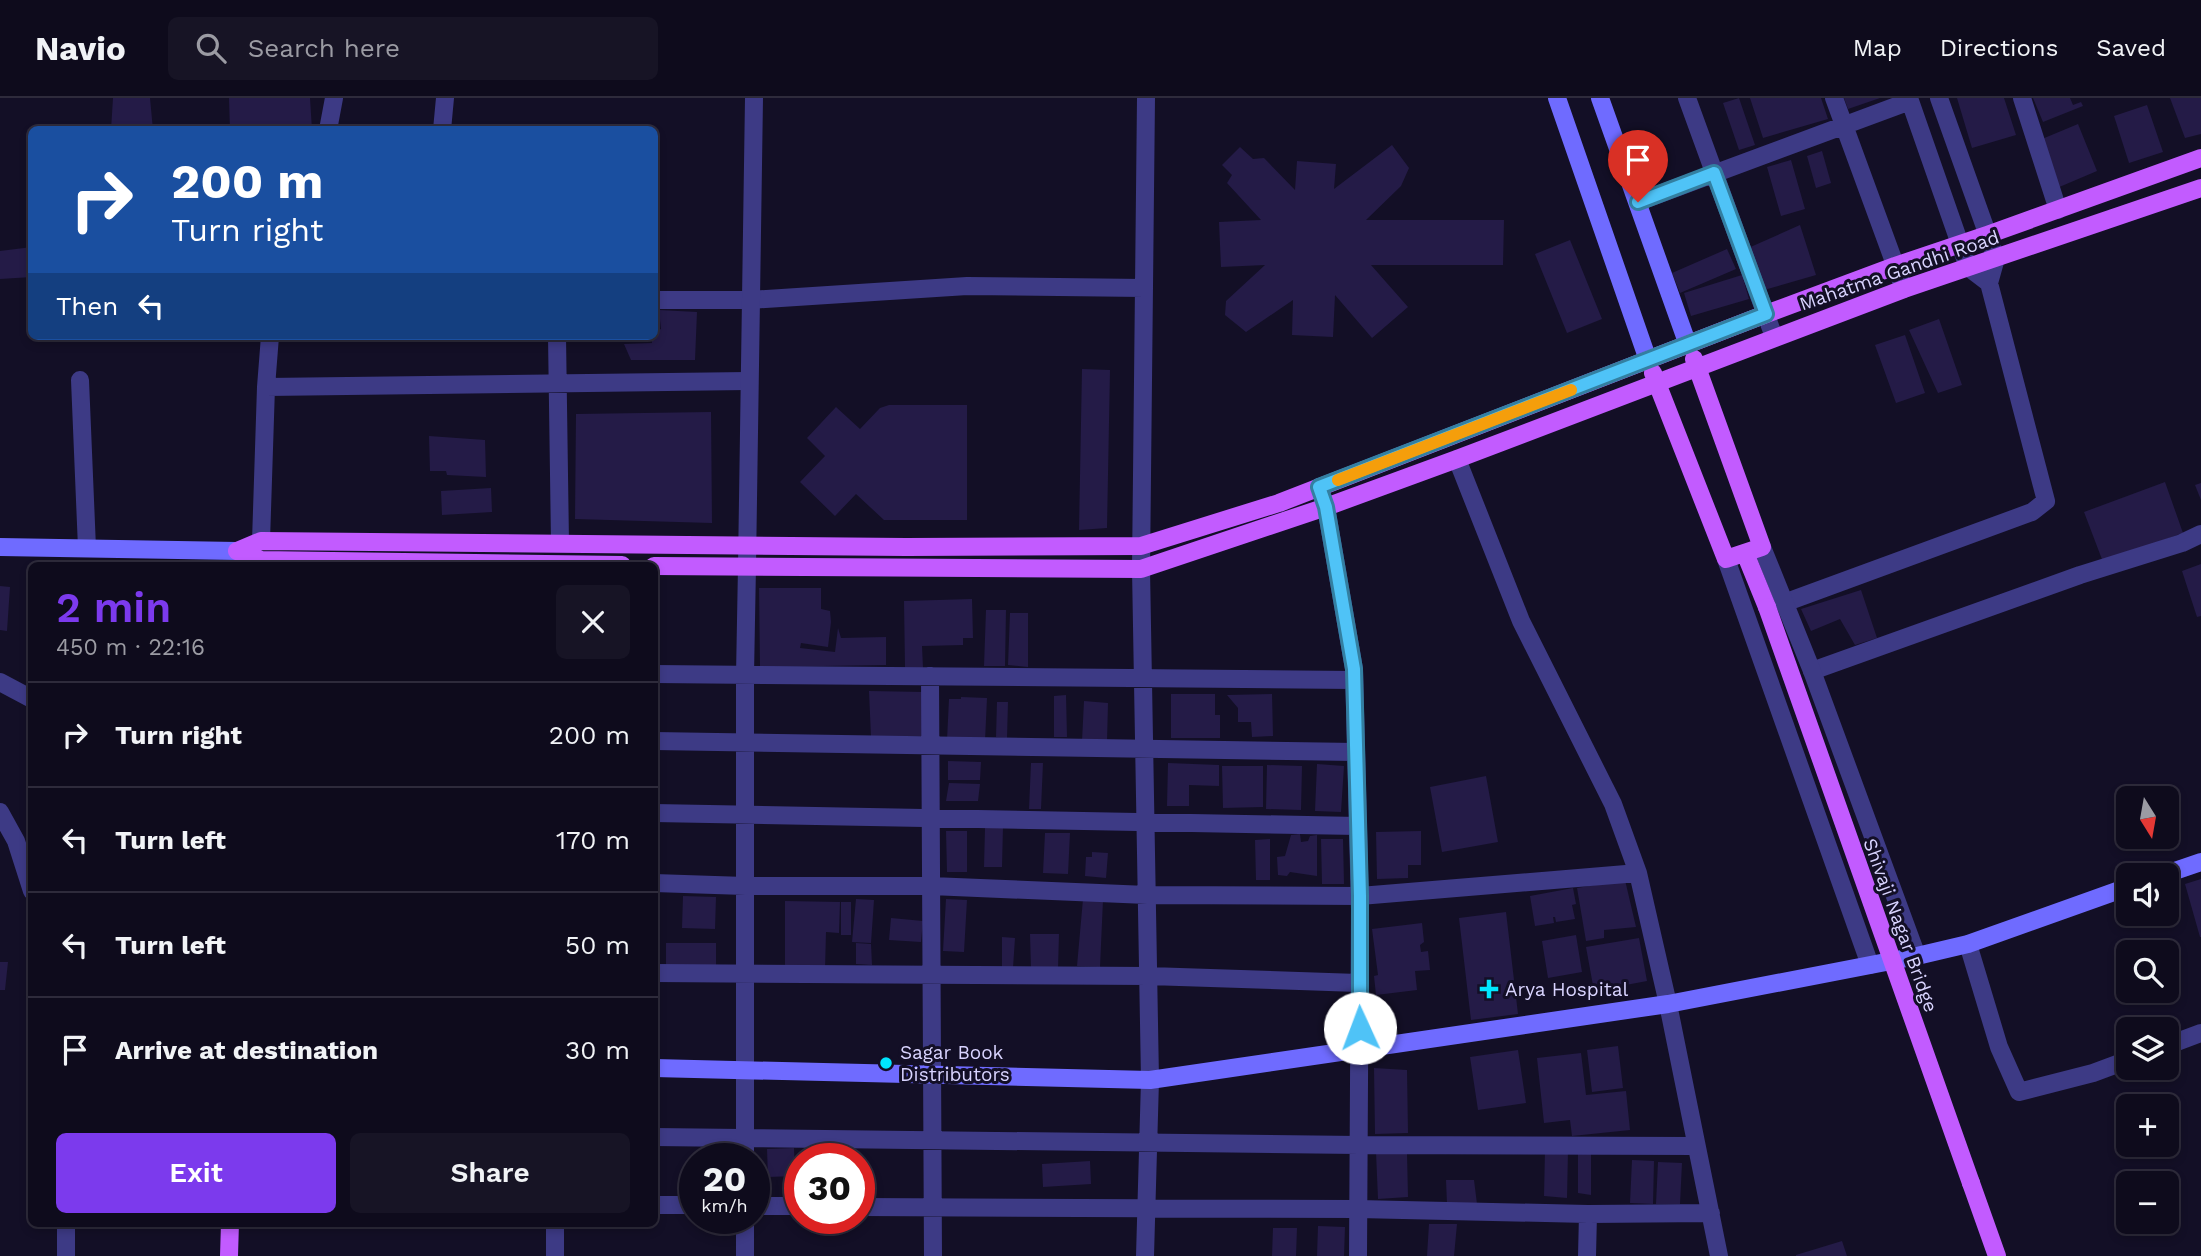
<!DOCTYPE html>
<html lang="en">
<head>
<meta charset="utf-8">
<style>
	:root { --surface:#0e0b1c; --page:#171425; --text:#f1f3f6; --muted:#9b9ba3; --line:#2e2b3b; --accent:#7c3aed }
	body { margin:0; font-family:"Work Sans",sans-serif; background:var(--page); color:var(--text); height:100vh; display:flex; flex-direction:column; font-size:26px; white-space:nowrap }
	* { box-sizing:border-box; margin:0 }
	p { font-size:23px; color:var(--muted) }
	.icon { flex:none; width:38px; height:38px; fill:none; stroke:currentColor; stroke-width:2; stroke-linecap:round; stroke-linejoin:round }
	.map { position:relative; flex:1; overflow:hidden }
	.details { position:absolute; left:28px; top:464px; width:630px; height:665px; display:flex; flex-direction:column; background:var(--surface); border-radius:10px; box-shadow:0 4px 10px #0003,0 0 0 2px var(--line) }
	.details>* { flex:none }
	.top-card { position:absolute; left:28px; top:28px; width:630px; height:214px; border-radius:10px; box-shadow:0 4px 10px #0003,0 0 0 2px var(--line); background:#1a4fa0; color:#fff; overflow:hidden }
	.needle { width:46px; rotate:169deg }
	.tools { position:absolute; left:2116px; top:688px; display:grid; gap:14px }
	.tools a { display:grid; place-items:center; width:63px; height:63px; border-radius:10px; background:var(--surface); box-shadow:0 4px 10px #0003,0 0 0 2px var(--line); font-size:35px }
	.speed { position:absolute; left:679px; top:1045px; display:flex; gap:14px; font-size:35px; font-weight:700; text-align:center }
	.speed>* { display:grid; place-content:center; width:91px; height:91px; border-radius:50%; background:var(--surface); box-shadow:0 4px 10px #0003,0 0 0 2px var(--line); line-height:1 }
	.speed small { font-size:18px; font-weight:400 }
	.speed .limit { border:10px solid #d22; background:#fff; color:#111 }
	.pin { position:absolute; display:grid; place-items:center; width:60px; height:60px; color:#fff; margin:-72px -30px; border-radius:50% 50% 50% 0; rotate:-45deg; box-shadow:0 0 7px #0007 }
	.pin .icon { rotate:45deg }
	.me { position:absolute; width:77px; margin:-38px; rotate:358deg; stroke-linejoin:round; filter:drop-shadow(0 0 5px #0008) }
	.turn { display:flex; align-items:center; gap:24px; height:147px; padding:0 28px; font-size:32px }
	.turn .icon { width:91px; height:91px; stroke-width:2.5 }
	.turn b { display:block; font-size:49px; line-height:60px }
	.then { display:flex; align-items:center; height:66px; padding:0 28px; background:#0003; gap:14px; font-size:26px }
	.round { display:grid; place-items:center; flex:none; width:74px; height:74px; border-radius:10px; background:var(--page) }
	.head { display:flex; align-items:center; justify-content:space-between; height:119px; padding:0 28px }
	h1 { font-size:42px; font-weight:600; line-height:52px; color:var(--accent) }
	.button { display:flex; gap:14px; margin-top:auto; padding:14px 28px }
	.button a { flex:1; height:80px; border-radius:10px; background:var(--accent); color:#fff; font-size:28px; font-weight:600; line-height:80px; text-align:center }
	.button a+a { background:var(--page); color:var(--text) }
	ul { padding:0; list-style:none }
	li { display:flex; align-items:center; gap:21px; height:105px; padding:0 28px; border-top:2px solid var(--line) }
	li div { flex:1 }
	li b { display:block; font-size:26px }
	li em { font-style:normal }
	header { display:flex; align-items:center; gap:42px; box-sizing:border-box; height:98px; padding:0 35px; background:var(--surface); border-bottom:2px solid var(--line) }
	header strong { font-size:33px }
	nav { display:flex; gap:38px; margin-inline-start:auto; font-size:24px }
	.search { width:490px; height:63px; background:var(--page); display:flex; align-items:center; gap:18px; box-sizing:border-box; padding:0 24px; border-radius:10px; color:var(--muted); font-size:26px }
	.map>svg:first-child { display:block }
</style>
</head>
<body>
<header>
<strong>Navio</strong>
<div class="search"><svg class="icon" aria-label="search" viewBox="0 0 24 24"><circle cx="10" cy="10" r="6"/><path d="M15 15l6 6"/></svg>Search here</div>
<nav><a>Map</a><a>Directions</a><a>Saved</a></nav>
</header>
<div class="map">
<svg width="2201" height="1158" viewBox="0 0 2201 1158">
	<rect width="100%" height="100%" fill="#130f26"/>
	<path fill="#241b47" d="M113,0H150L153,32H111Z
		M229,0H310L312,32H230Z
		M1739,0L1755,47L1739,52L1723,5Z
		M1750,0H1821L1828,21L1763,40Z
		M1844,0H1880L1848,11Z
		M1957,0H2004L2016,37L1972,50Z
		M2033,0H2070L2073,7L2081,4L2083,8L2043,24Z
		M2170,0H2201V36L2185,40Z
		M2147,7L2163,54L2129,65L2114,18Z
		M2078,26L2097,73L2057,90L2042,41Z
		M1392,47L1409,70L1401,88L1366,122H1504L1503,167H1371L1408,209L1372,240L1335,197L1333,239L1292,237L1293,202L1246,234L1225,217L1226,203L1265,167L1221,169L1219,124L1261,122L1227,85L1232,77L1222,67L1240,49L1253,61L1264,60L1295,92L1297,63L1336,66L1334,91Z
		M1822,53L1831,85L1816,90L1807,58Z
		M1791,62L1805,111L1781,118L1767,69Z
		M1800,127L1816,177L1764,192L1746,151Z
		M1570,142L1602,221L1567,235L1535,156Z
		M32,149V179L0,181V153Z
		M1727,151L1736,171L1680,195L1672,175Z
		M1742,177L1749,201L1691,218L1684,195Z
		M659,212L697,214L695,262H631L624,246L652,245L651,238H654V234L661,231Z
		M1939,221L1962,287L1938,295L1909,232Z
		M1905,237L1925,295L1896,305L1875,247Z
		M1082,271L1110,272L1107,430L1079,432Z
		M889,307H967V422H884L856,396L835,418L800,384L825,358L807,340L836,309L860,331L880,310Z
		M711,314L712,425L575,421L576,316Z
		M429,338L485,342L486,379L447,377L446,373H430Z
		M2165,384L2183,435L2103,464L2084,414Z
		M2201,385V402L2195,387Z
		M491,390L492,414L442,417L441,393Z
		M2201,466V518L2197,519L2182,473Z
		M0,488L10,489L7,533L0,532Z
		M759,490H821V511L830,513L831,524L828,549L801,545L800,550L835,554L838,530L841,540L886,539V567L760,569Z
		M1861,492L1877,540L1855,547L1840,521L1811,533L1801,511Z
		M972,501L973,540H963V547L922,548L923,570H905L904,503Z
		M986,512H1006L1005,568H984Z
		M1010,515H1028V569L1008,567Z
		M869,593L924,594L923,638L871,639Z
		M1171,596H1215V617H1220V640H1171Z
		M1272,596L1273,638L1252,639L1251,624H1238V610L1227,597Z
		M1066,597L1067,639H1054V598Z
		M961,599L987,600L985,643L947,642L949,601H961Z
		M1084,603L1108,605L1107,644L1082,643Z
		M997,604H1008L1007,640L996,639Z
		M948,663L981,664L980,682H948Z
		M1031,665H1043L1041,711H1029Z
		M1168,665L1219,667V688L1189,687V708H1167Z
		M1317,666L1344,668L1341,714L1315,713Z
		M1267,667L1302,668L1301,712L1266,711Z
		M1222,668H1263V709L1223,710Z
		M1486,678L1498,744L1442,754L1430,689Z
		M949,685L980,686L978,703H946Z
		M1003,728L1002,769H984L985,730Z
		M946,733H967V774H947Z
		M1421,733V767H1408V780L1377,781L1376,734Z
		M1045,735H1070L1068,776L1043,775Z
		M1300,736L1301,744L1308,743L1310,738L1317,737V778L1290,774L1287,778L1278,777L1277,759L1285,758L1291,737Z
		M1270,741V782H1256L1255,742Z
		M1321,741H1343L1344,786H1322Z
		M1092,754L1108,755L1106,780L1085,778L1086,759H1092Z
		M2201,781V839H2200L2185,786Z
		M1625,782L1636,829L1604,832V840L1586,843L1577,790Z
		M1573,790L1576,806L1572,807L1575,821L1556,824L1555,819H1553L1554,825L1535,828L1530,798Z
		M683,798L716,799L715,831L682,830Z
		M856,801L874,802L871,845L852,844Z
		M946,801L967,802L964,854L943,853Z
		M1083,801L1103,802L1100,869L1077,868Z
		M785,803L840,804L839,835L826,834L825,872H785Z
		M841,804H851V837H841Z
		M1506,814L1518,916L1471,922L1459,820Z
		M891,820L923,823L921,844L889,842Z
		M1422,825L1424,844L1420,847L1421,854L1428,853L1430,872L1415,873L1417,892L1376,897L1374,878L1378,877L1372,831Z
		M1030,836H1059L1058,871H1031Z
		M1576,837L1582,874L1548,880L1542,843Z
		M1002,839L1015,840L1013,870L1002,869Z
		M1639,840L1647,883L1594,893L1586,849Z
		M666,845H716V869H666Z
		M856,845L871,846L872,867L856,866Z
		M0,864H8L5,892H0Z
		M1618,948L1623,990L1592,994L1587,952Z
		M1518,952L1526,1005L1478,1012L1470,959Z
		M1581,955L1586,997L1626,993L1630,1032L1572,1038L1570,1022L1544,1025L1537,960Z
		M1374,970L1407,972L1408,1035L1375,1036Z
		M794,1050L795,1078L768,1079L767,1051Z
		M1578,1051H1591V1097L1578,1095Z
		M1545,1052L1568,1053L1567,1100L1544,1098Z
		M1376,1054L1407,1055L1408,1099L1378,1101Z
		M1632,1062L1654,1063L1653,1106L1630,1105Z
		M1090,1063L1091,1086L1043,1089L1042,1066Z
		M1658,1064L1682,1065L1680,1106H1656Z
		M1446,1082H1474L1477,1106H1447Z
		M1429,1126H1457L1454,1158H1427Z
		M1318,1128L1345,1129L1344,1158H1317Z
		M1273,1130H1297L1296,1158H1272Z
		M1842,1143L1847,1158H1796V1157Z"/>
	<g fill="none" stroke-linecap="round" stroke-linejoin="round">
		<path stroke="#3d3a85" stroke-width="18" d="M1687,0L1774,239
			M1834,0L1904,191
			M1909,0L1968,169L1989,185L1996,160L1939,0
			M2022,0L2058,112
			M328,32L334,0
			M442,32L445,0
			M1638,104L1910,3
			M654,202H750L967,188L1144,190
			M557,238L560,445
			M80,282L87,450
			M266,289L748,283
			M1457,361L1521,523L1613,706L1638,775L1668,906L1719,1158
			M1319,389L1326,409L1354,571L1360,811L1358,1158
			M261,443L266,289L270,238
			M1784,505L2032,414L2046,403L1989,185
			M1812,573L2080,477L2182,445L2201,436
			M654,576L1354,582
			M930,578L933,1158
			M0,584L32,601
			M654,643L1356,654
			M0,714L16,743L32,793
			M654,715L1358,728
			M654,785L745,788H931L1147,797L1360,798L1638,775
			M1968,846L1999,949L2019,994L2093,975L2128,962
			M654,875L1149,878L1358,885
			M2166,948L2201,935
			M654,1039L1359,1047L1696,1048
			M745,1060V577L747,468
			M654,1107H695
			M754,1108H800
			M859,1109L1358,1111L1588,1116L1711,1115
			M66,1158V1125
			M555,1158V1125
			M745,1158V1120
			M1145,1158L1150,982L1141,471L1146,0
			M1587,1158L1588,1116"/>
		<path stroke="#3d3a85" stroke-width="18" d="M1762,449L1812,573L1917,858
			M1726,461L1870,867
			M747,468L754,0"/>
		<path stroke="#6f6bff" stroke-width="18" d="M1557,0L1648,262
			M1600,0L1688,247
			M0,449L237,453
			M2163,777L2201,764
			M654,970L1150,982L1668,906L1917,858L1968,846L2128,789"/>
		<path stroke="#c25bff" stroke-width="18" d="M1653,275L1726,461L1762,449L1694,261
			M237,453L261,443L906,449L1141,448L1279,405L1766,216L1895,168L1987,137L2201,60
			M237,453L261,462L622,467
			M1745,455L1767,509
			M654,468L1141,471L1326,409L1457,361L1904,191L2201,90
			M1971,1085L1997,1158
			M229,1158L230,1125"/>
		<path stroke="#c25bff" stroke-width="18" d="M1767,509L1971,1085"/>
	</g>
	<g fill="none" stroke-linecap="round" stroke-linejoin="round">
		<defs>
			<path id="route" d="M1360,930V798L1354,571L1326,409L1319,389L1766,216L1714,75L1638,104"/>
		</defs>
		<use href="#route" stroke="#337fa1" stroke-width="18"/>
		<use href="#route" stroke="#4fc3f7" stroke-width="12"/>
		<path stroke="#f59e0b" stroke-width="12" d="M1338,382L1571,292"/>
	</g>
	<g fill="#00e5ff" stroke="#130f26" stroke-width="2.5">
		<path d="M1485.5 880.5h7v7h7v7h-7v7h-7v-7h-7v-7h7z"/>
		<circle cx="886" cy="965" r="7"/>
	</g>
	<g text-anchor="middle" stroke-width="6" stroke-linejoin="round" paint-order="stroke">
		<g font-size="19" fill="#d9d4ff" stroke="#130f26">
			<text transform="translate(1899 172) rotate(-19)" y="7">Mahatma Gandhi Road</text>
			<text transform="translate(1901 827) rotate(70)" y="7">Shivaji Nagar Bridge</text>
		</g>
		<g font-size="19" fill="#d9d4ff" stroke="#130f26" text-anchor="start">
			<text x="1505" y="898">Arya Hospital</text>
			<text x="900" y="961">Sagar Book<tspan x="900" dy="22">Distributors</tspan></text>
		</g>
	</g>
</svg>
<div class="tools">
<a><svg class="needle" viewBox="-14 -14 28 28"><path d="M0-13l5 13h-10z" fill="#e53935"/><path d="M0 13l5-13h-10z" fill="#9b9ba3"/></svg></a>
<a><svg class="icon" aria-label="sound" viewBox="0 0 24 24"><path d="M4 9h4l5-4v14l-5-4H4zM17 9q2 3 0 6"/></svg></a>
<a><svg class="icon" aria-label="search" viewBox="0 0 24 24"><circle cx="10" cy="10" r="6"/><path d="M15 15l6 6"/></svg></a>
<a><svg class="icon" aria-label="layers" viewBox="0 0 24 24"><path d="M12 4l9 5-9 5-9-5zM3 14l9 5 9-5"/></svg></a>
<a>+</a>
<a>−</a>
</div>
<div class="speed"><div>20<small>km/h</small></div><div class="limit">30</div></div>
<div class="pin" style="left:1638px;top:104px;background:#d93025"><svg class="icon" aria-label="arrive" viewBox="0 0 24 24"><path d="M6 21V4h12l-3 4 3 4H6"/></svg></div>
<svg class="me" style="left:1360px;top:930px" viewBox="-20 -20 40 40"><circle r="19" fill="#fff"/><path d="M0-13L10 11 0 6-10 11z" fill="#4fc3f7"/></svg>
<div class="top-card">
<div class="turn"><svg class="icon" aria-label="right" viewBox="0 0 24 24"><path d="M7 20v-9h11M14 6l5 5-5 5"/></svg><div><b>200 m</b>Turn right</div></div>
<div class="then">Then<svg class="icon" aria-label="left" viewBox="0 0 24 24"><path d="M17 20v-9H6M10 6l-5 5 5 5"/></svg></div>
</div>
<section class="details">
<div class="head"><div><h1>2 min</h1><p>450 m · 22:16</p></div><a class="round"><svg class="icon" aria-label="close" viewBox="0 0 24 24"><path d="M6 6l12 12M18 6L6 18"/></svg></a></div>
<ul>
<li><svg class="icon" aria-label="right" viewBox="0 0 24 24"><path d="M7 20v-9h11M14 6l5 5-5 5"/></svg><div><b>Turn right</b></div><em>200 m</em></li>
<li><svg class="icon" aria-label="left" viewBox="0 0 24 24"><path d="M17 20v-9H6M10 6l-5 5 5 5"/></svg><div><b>Turn left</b></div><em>170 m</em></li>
<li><svg class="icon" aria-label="left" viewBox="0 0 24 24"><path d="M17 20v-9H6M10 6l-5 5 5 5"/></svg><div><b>Turn left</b></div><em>50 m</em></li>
<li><svg class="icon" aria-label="arrive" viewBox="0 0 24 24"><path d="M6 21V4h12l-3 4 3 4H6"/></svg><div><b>Arrive at destination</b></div><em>30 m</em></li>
</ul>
<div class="button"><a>Exit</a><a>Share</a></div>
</section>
</div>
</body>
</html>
